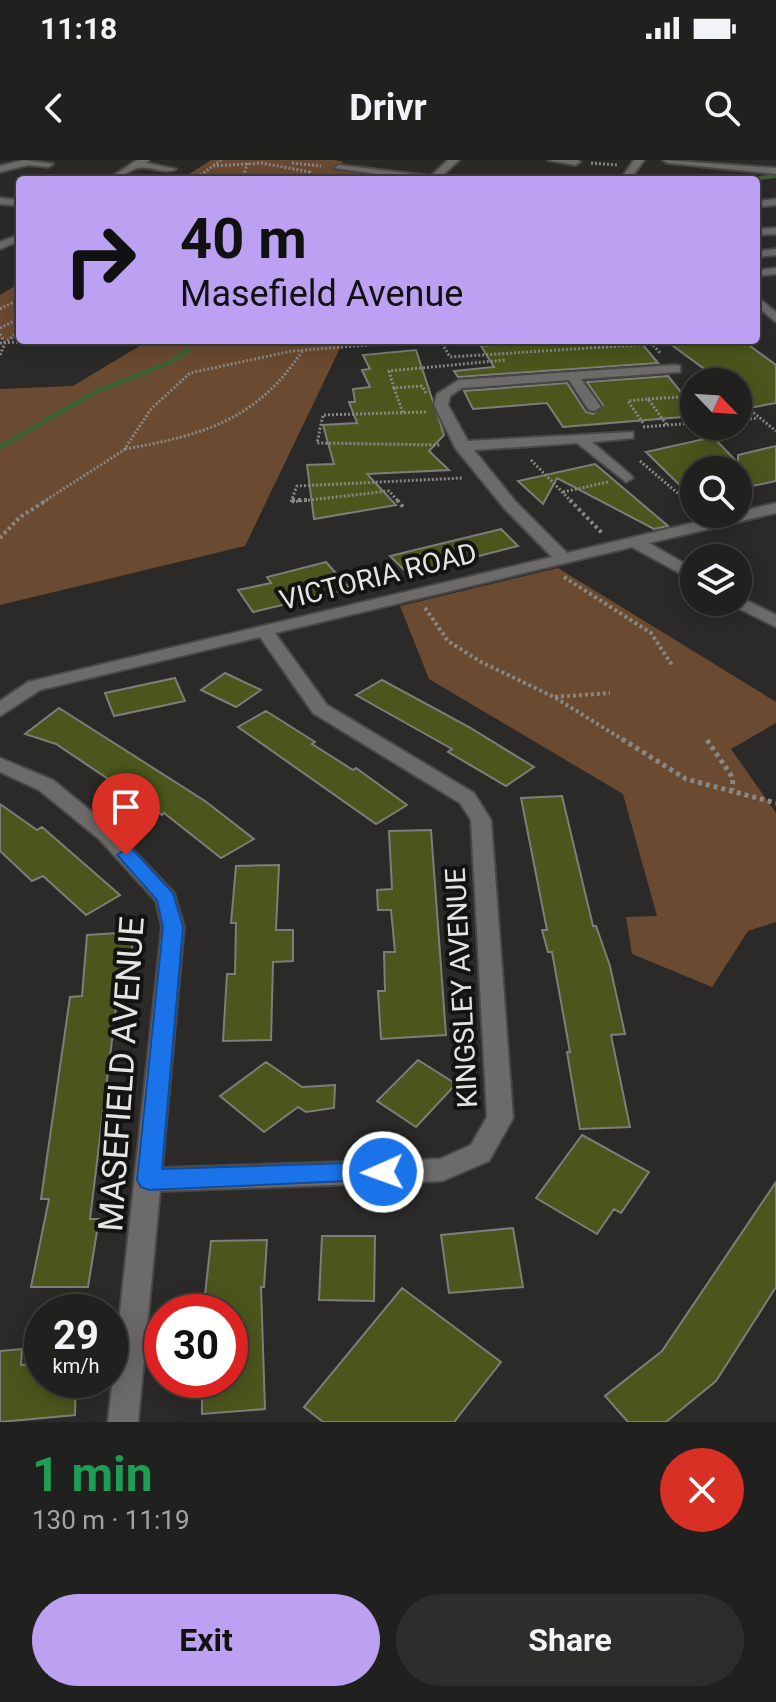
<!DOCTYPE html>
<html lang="en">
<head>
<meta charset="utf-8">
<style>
	:root { --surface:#20201e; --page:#2d2d2b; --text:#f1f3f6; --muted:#a2a3a4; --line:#3d3e3c; --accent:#bca0f2 }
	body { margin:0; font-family:Roboto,sans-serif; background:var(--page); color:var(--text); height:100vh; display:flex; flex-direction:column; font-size:30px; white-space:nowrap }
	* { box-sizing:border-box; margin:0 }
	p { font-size:26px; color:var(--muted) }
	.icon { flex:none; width:44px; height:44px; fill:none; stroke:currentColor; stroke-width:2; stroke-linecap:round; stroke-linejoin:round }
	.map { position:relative; height:1262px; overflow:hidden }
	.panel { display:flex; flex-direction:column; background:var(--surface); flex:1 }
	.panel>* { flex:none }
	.hud { position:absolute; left:16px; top:16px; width:744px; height:168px; border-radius:8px; box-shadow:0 4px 20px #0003,0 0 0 2px var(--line); background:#bca0f2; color:#111; overflow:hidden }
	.needle { width:52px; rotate:115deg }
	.tools { position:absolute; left:680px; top:208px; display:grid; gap:16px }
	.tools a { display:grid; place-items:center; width:72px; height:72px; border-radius:50%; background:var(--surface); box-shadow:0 4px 20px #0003,0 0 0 2px var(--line); font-size:40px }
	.speed { position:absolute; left:24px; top:1134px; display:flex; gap:16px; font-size:40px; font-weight:700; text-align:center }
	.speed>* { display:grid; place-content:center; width:104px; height:104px; border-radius:50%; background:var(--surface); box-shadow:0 4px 20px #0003,0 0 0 2px var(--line); line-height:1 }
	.speed small { font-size:20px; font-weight:400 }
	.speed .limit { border:12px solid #d22; background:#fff; color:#111 }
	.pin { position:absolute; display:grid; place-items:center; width:68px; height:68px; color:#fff; margin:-82px -34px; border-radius:50% 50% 50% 0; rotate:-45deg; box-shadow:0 0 8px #0007 }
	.pin .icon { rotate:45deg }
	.me { position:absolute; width:88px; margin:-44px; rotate:268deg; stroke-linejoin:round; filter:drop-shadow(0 0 6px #0008) }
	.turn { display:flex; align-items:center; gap:28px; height:168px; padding:0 32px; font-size:36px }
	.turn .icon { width:104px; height:104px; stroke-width:2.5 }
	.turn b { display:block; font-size:56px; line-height:68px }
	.round { display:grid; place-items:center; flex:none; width:84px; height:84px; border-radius:42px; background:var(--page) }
	.headline { display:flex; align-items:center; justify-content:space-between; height:136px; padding:0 32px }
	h1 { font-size:48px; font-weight:700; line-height:60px; color:#1e9e55 }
	.button { display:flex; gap:16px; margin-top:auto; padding:16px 32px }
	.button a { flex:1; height:92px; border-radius:48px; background:var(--accent); color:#111; font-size:32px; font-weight:700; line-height:92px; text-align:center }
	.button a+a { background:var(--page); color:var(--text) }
	.status { display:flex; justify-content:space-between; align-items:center; height:56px; padding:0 40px; background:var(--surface); direction:ltr }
	.status svg { height:22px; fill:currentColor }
	header { display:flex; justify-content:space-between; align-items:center; height:104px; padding:0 32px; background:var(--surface); font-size:36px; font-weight:700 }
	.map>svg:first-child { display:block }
</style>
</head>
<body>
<div class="status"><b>11:18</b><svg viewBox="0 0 49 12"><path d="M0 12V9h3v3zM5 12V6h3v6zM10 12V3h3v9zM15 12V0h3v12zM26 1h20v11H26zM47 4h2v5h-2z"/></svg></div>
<header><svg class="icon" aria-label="back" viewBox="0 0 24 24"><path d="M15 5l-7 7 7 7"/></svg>Drivr<svg class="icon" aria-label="search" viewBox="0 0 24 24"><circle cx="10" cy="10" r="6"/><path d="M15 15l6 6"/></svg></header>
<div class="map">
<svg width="776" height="1262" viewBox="0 0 776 1262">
	<rect width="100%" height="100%" fill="#2b2a28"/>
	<path fill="#6a4a30" d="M211,0H335L343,2L335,10L409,18L180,20Z
		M20,123V179L0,180V135Z
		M370,180L374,183L341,186L245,386L0,445V229L73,226L146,182Z
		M558,408L776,542V563L731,589L776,653V762L748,771L712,827L632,794L626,757L657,756L623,634L429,519L400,446Z"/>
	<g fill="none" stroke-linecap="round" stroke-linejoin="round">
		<path stroke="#3e6133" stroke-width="4" d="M745,20L776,16"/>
		<path stroke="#3e6133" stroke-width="5" d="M0,287L95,232L171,202L188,190"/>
	</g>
	<path fill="#4b551c" stroke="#7d7e7a" stroke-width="2" d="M554,180H639L658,203L458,217L454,211L494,207L481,186Z
		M665,180H742L776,205V243L738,250V222H722Z
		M416,190L444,275L429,291L449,310L367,314L396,345L314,359L307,305L334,304L323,265L357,263L349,242H355L353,229L370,227L362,210L370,209L363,195Z
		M668,216L694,248V256L563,267L547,243L473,249L464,231L567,223L586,252L593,254L603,245L587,222Z
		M713,277L738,303V295L776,286V321L752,326L738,316V310H694V339L646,292Z
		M595,304L668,366L654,369L557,318L543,344L518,321Z
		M501,369L518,386L413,413H407L390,396Z
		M326,402L350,429L253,452L238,430L271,423L267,417Z
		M225,513L261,530L236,547L201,530Z
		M175,518L185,541L114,556L105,533Z
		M382,520L469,567L534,607L506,626L448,592L452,589L356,535Z
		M59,548L205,641L254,679L221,698L164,653L162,655L56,584L25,574Z
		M266,551L315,582L312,584L353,610L356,608L407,645L376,664L238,567Z
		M562,636L593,766H596L610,806L625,874L611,875L630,967L580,969L567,892H570L552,792H548L542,770H547L521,638Z
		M0,644L37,670L42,667L120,735L86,755L43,716L32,721L0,691Z
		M431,670L446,875L381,879L378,831H385L384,792H395L391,750H378L377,730L392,729L389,671Z
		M279,705L276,770H293V801L273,802L271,880L223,881L227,814H235L236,763H231L236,706Z
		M133,772L130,814L120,815L90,1059H99L88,1127H31L49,1039H41L70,837L82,836L87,775Z
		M418,900L456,924L416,967L377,941Z
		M266,902L302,927L335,925L334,948L306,952L298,947L264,972L220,936Z
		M582,975L649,1012L621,1053L614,1049L597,1074L536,1038Z
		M776,1022V1127L716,1221L666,1262H628L605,1236L662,1191Z
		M513,1068L523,1127L449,1133L441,1075Z
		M322,1076H375L374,1141L319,1140Z
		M267,1080L264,1127H261L265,1249L202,1254V1220H230V1152H203L211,1081Z
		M402,1128L501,1202L454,1262H323L304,1247Z
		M22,1189L21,1205L42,1202V1220H76L75,1255L0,1262V1191Z"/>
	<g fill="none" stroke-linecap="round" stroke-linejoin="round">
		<defs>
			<path id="minor" d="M24,0L53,4L48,7L28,5L0,12V6Z
				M137,0H149L146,3L176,9C164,15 150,5 137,8C125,12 121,20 107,20Z
				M448,0H459L441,17L449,20H418L334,8L339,5L431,16Z
				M548,0H578L580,2L575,5Z
				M634,0H644L630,20H620Z
				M663,0L776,8V14L668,3Z
				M0,38L20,40V46L0,44Z
				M776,39V45L756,47V41Z
				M776,68V74L756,75V69Z
				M20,74V81L0,89V82Z
				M776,89V95L756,97V91Z
				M776,108V114L756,116V110Z
				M756,136L776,152V162L756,146Z
				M675,205L680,206V212L581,219L601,247L594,251L589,250L569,220L462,228L450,236L448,245L468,281L633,272V278L592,282L631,315L633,318L626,322L577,283L474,290L515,341L567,393L776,343V353L649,383L694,409V421L632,387L275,473L327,545L474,633L491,660L513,958L489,1001L442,1021L160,1031L138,1262H108L162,767L156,741L99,679L39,630L0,612V598L53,620L113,669L174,733L184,767L162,1008L440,999L471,985L487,957L471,660L460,643L313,553L260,477L40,530L0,556V541L28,522L552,397L504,348L456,289L434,245L437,234L459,220Z
				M738,436L776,455V467L732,445L730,442H738Z"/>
		</defs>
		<use href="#minor" stroke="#494846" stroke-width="4"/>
		<path stroke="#888785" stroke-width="3" stroke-dasharray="2 2" stroke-linecap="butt" d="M292,3L321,6
			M591,3L617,5
			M213,6L262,3L310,12L309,20
			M194,20L221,0
			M242,20L248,2
			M0,149L20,139
			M0,168L20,158
			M0,174L5,183
			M380,180L382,184L421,180
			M440,180L450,197L652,184L661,194
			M0,183L57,180
			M0,195L5,183L20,170
			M394,228L403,253
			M426,233L422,226L394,228L389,211L505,200
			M648,239L694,236
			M738,240L776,271
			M426,252L323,255L317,283L440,285
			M738,260L758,258
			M643,263L628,241L648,239L667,265
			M643,267L694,263
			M125,289C204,275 257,260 303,190
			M531,300L572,342
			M640,301L688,342
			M563,332L608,322
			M43,342L124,290L151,249L190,213L292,191L382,184
			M291,342L297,326L463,318
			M292,342L389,331L399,342"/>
		<path stroke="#888785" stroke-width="4" stroke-dasharray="3 3" stroke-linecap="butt" d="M292,340H310
			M397,340L404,348
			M570,340L602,373
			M686,340L694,347
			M0,378L20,357L47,340
			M564,417L651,473L672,505
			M425,448L448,481L481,502L554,537L625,581
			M555,537L610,533"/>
		<path stroke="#888785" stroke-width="5" stroke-dasharray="4 4" stroke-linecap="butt" d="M622,579L686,619L776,643
			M707,580L733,618L732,630"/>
		<use href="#minor" fill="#6c6b6a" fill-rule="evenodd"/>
	</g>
	<path fill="#1a73e8" stroke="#114b97" stroke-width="2" d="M126,689L133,690L173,733L183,767L162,1009L383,1002L391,1005L395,1012L391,1019L149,1030L141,1027L137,1020L163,767L157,740L117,695Z"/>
	<g text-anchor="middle" stroke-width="8" stroke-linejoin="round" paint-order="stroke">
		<g font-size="28" fill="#e5e4e2" stroke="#131312">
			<text transform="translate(378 416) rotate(-14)" y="10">VICTORIA ROAD</text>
			<text transform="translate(461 828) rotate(-93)" y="10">KINGSLEY AVENUE</text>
		</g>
		<g font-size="34" fill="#e5e4e2" stroke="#131312">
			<text transform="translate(121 914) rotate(-86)" y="12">MASEFIELD AVENUE</text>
		</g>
	</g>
</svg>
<div class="tools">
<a><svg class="needle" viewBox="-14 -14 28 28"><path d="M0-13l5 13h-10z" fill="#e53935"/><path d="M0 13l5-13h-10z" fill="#a2a3a4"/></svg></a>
<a><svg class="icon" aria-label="search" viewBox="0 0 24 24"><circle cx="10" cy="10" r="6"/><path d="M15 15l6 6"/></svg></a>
<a><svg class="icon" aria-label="layers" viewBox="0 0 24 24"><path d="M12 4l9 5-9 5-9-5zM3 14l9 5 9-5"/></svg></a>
</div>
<div class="speed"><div>29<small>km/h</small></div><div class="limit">30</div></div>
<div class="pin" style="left:126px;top:695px;background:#d93025"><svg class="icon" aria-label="arrive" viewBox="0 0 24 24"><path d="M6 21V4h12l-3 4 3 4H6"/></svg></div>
<svg class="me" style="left:383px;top:1012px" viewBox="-20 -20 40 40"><circle r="17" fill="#1a73e8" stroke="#fff" stroke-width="3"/><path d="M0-11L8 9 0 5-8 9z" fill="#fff"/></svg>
<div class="hud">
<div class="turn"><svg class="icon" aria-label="right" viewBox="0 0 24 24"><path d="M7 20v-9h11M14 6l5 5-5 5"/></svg><div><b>40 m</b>Masefield Avenue</div></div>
</div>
</div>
<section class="panel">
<div class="headline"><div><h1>1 min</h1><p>130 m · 11:19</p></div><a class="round" style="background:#d93025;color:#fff"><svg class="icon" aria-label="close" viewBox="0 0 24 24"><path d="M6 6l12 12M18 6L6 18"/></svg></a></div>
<div class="button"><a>Exit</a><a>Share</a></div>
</section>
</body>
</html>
